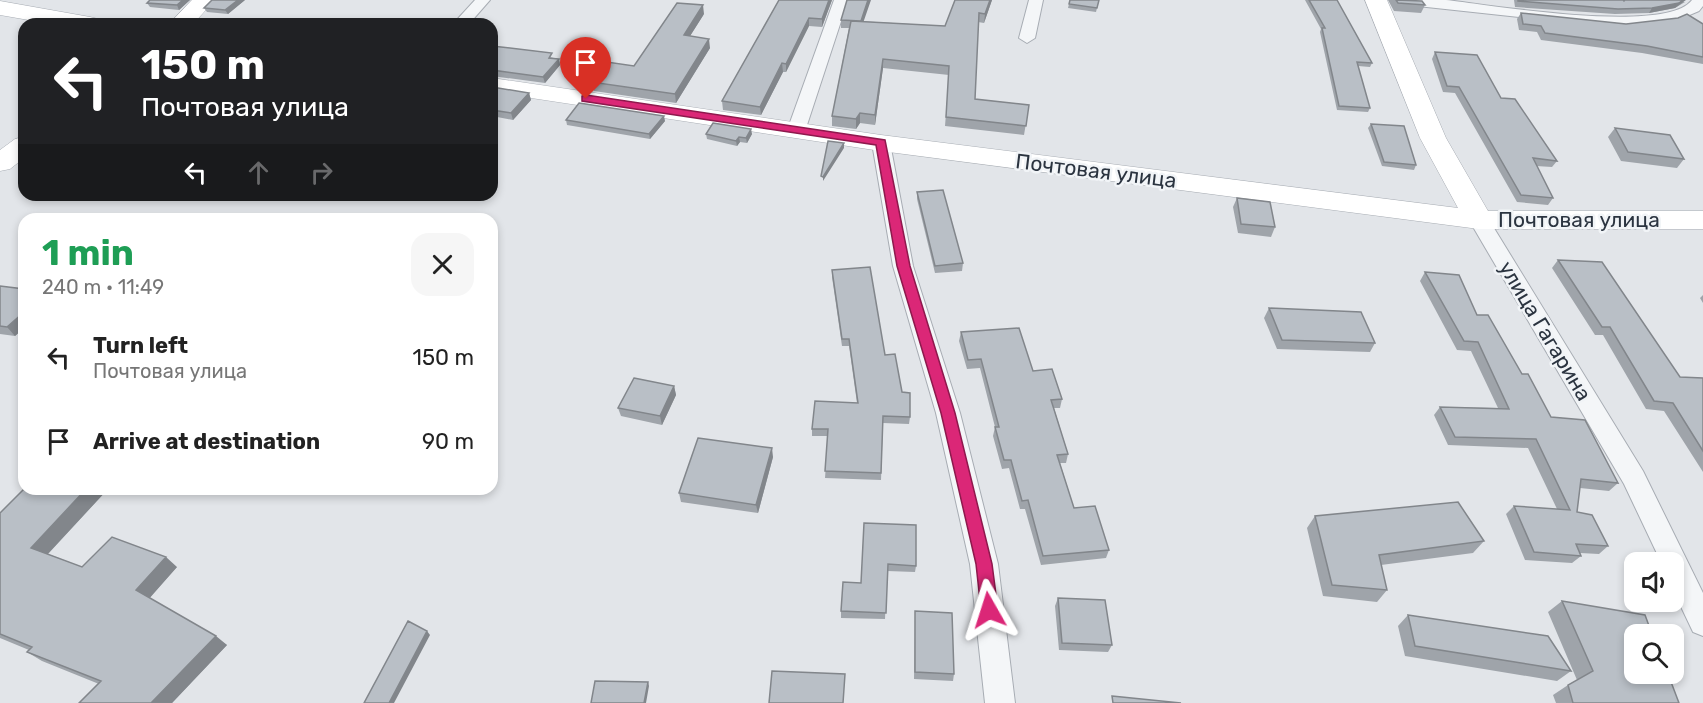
<!DOCTYPE html>
<html lang="en">
<head>
<meta charset="utf-8">
<style>
	:root { --surface:#fff; --page:#f6f6f6; --text:#222; --muted:#767676 }
	body { margin:0; font-family:Rubik,sans-serif; background:var(--page); color:var(--text); height:100vh; display:flex; flex-direction:column; font-size:22px; white-space:nowrap }
	* { box-sizing:border-box; margin:0 }
	p { font-size:20px; color:var(--muted) }
	.icon { flex:none; width:33px; height:33px; fill:none; stroke:currentColor; stroke-width:2; stroke-linecap:round; stroke-linejoin:round }
	.map { position:relative; flex:1; overflow:hidden }
	.side { position:absolute; left:18px; top:213px; width:480px; height:282px; display:flex; flex-direction:column; background:var(--surface); border-radius:18px; box-shadow:0 3px 9px #0003 }
	.side>* { flex:none }
	.hud { position:absolute; left:18px; top:18px; width:480px; height:183px; border-radius:18px; box-shadow:0 3px 9px #0003; background:#202124; color:#fff; overflow:hidden }
	.fabs { position:absolute; left:1624px; top:552px; display:grid; gap:12px }
	.fabs a { display:grid; place-items:center; width:60px; height:60px; border-radius:12px; background:var(--surface); box-shadow:0 3px 9px #0003; font-size:30px }
	.pin { position:absolute; display:grid; place-items:center; width:51px; height:51px; color:#fff; margin:-62px -26px; border-radius:50% 50% 50% 0; rotate:-45deg; box-shadow:0 0 6px #0007 }
	.pin .icon { rotate:45deg }
	.me { position:absolute; width:66px; margin:-33px; rotate:354deg; stroke-linejoin:round; filter:drop-shadow(0 0 4px #0008) }
	.turn { display:flex; align-items:center; gap:21px; height:126px; padding:0 24px; font-size:27px }
	.turn .icon { width:78px; height:78px; stroke-width:2.5 }
	.turn b { display:block; font-size:42px; line-height:51px }
	.lanes { display:flex; align-items:center; height:57px; padding:0 24px; background:#0003; justify-content:center; gap:30px; direction:ltr }
	.lanes .off { opacity:.35 }
	.round { display:grid; place-items:center; flex:none; width:63px; height:63px; border-radius:18px; background:var(--page) }
	.headline { display:flex; align-items:center; justify-content:space-between; height:102px; padding:0 24px }
	h1 { font-size:36px; font-weight:700; line-height:45px; color:#1e9e55 }
	ul { padding:0; list-style:none }
	li { display:flex; align-items:center; gap:18px; height:84px; padding:0 24px }
	li div { flex:1 }
	li b { display:block; font-size:22px }
	li em { font-style:normal }
	.map>svg:first-child { display:block }
</style>
</head>
<body>
<div class="map">
<svg width="1703" height="703" viewBox="0 0 1703 703">
	<rect width="100%" height="100%" fill="#e2e5e9"/>
	<g fill="none" stroke-linecap="round" stroke-linejoin="round">
		<defs>
			<path id="street" d="M475,0H490L469,24H453Z
				M834,0H848L806,128L803,132H791L788,128Z
				M1029,0H1043L1035,38L1027,43L1019,38Z
				M1392,0C1410,0 1428,0 1446,0C1491,5 1666,35 1692,0H1703V6L1699,11L1673,22L1622,28L1399,4Z
				M881,138L887,139L890,143L913,266L960,413L998,564L1015,703H985L970,564L936,413L893,266L872,143L875,139Z
				M1479,214L1486,215L1489,220L1643,471L1703,593V636L1693,632L1674,592V562H1661L1624,484L1469,220L1472,215Z"/>
			<path id="secondary" d="M192,0H215L193,24H169Z
				M1365,0H1387L1446,138L1488,211H1703V229H1479L881,151L492,92V78L881,135L1458,208L1420,138Z
				M0,1L90,17L98,19L101,24H52L0,15Z
				M24,137V158L10,169L0,171V150L15,139Z"/>
		</defs>
		<use href="#street" stroke="#a7acb3" stroke-width="2"/>
		<use href="#secondary" stroke="#a7acb3" stroke-width="1"/>
		<use href="#street" fill="#f4f6f8" fill-rule="evenodd"/>
		<use href="#secondary" fill="#fff" fill-rule="evenodd"/>
	</g>
	<path fill="#9fa4aa" d="M190,0L179,10L150,7L147,3Z
		M245,0L228,14L207,12L204,8Z
		M779,0H832L822,27L809,26L786,72H783L761,115L723,110L722,101Z
		M955,0H992L984,23L978,22L975,99L1029,105L1024,135L945,126L949,75L883,68L875,125L860,123L856,129L832,126V116L849,28H841V20L945,26Z
		M1070,0H1099L1096,12L1068,8Z
		M1305,0H1337L1372,63L1370,67L1358,66L1370,108L1368,112L1337,110L1320,32L1321,29Z
		M1388,0H1415L1425,5L1421,13L1394,11Z
		M1514,0H1623L1624,1L1685,2L1675,8L1649,13L1615,14L1515,7Z
		M1521,13L1626,24H1703V64L1642,53L1541,40L1537,32L1519,30L1517,19Z
		M704,14L690,36L710,48L676,103L594,91L591,82L634,66Z
		M492,46L559,59L560,65L545,83L492,76Z
		M1435,52L1501,98L1557,161L1552,167L1536,166L1553,198L1548,205L1517,202L1455,93L1443,92L1432,59Z
		M492,87L529,93L531,100L513,120L492,116Z
		M566,120L665,121L650,139L567,125Z
		M1371,124L1416,165L1414,170L1382,166L1368,128Z
		M1615,128L1684,159L1677,168L1621,161L1608,137Z
		M706,134H752L747,143L740,142L737,146L707,139Z
		M917,192L963,263L962,271L935,273L917,199Z
		M1237,198L1275,227L1271,237L1238,233L1233,207Z
		M1558,260L1680,377L1703,378V472L1664,411L1646,409L1603,335H1595L1552,268Z
		M832,270L885,355L902,392L910,417L909,424L883,423L881,480L825,478L828,436H812V429L857,403L849,346H842L832,277Z
		M1425,272L1477,315L1522,374L1551,417L1618,483L1609,491L1580,488L1577,512L1608,546L1599,554L1580,553L1581,556L1572,563L1525,560L1506,514L1514,506L1557,509L1528,448L1448,445L1434,415L1440,407L1498,408L1471,351L1457,350L1420,281Z
		M0,286L24,289V328L15,336L0,334Z
		M1703,295V303L1700,298Z
		M1269,308L1375,343L1370,352L1277,349L1264,318Z
		M961,332L1033,371L1062,399L1060,408H1054L1068,454L1066,463H1060L1074,508L1109,550L1106,558L1041,565L1025,509H1020L1009,468L1002,469L993,436L995,427L980,368L967,369L959,341Z
		M674,386L676,395L662,425L621,416L618,408Z
		M773,457L758,513L681,502L679,493Z
		M108,489L48,554L82,567H177L149,598L227,645L172,703H79L99,684L42,661L27,652L29,650L0,638V513Z
		M1315,516L1484,541L1473,553L1381,565L1387,590L1377,602L1323,596L1307,528Z
		M864,523L916,566L915,572L887,571L885,619L841,618V611L861,583Z
		M1058,598L1112,645L1108,652L1059,650L1055,606Z
		M1562,601L1679,703H1556L1553,695L1568,685L1577,680L1548,612Z
		M915,611L954,674L953,681L914,679Z
		M1408,615L1571,671L1557,681L1405,656L1398,626Z"/>
	<path fill="#82868b" d="M183,0H190L179,10L177,5Z
		M238,0H245L228,14L225,10Z
		M829,0H832L822,27V19Z
		M868,0H871L861,29V21Z
		M990,0H992L984,23L985,14Z
		M1683,0H1686L1675,8L1649,13L1652,8Z
		M703,5L704,14L685,44L684,35Z
		M809,18V26L786,72V64Z
		M709,39L710,48L676,103L675,94Z
		M559,59L560,65L545,83L543,77Z
		M883,59V68L875,125V115Z
		M782,63L783,72L761,115L760,107Z
		M529,93L531,100L513,120L511,113Z
		M860,113V123L856,129V119Z
		M664,116L665,121L650,139L649,134Z
		M751,129L752,134L747,143L746,138Z
		M739,137L740,142L737,146L736,141Z
		M844,143V148L823,181V177Z
		M24,312V328L15,336L7,327Z
		M674,386L676,395L662,425L660,416Z
		M772,448L773,457L758,513L756,505Z
		M86,489H108L44,558L31,548Z
		M166,557L177,567L148,600L136,590Z
		M427,631L430,635L394,703H389Z
		M216,636L227,645L172,703H151Z
		M648,682L649,686L646,703H644Z"/>
	<path fill="#b9bfc6" stroke="#82868b" stroke-width="1.5" d="M150,0H183L177,5L147,3Z
		M212,0H238L225,10L204,8Z
		M779,0H829L822,19L809,18L786,64L782,63L760,107L722,101Z
		M847,0H868L861,21L841,20Z
		M955,0H990L985,14L979,13L975,99L1029,105L1026,126L946,117L949,66L883,59L875,115L860,113L856,119L832,116L851,21L945,26Z
		M1070,0H1099L1097,8L1069,4Z
		M1309,0H1337L1372,63L1357,62L1370,108L1339,106L1322,28H1325Z
		M1396,0L1422,1L1425,5L1398,3Z
		M1518,0H1623L1624,1L1625,0H1683L1679,3L1652,8L1618,9L1518,1Z
		M677,3L703,5L684,35L709,39L675,94L591,82L607,62L634,66Z
		M1521,13L1626,24L1678,18L1687,14L1703,24V57L1647,46L1545,33L1541,26L1523,24Z
		M492,46L552,53L549,58L559,59L543,77L492,70Z
		M1435,52L1477,55L1501,98L1515,99L1557,161L1533,158L1553,198L1521,195L1459,87L1447,86Z
		M492,87L529,93L511,113L492,110Z
		M579,103L664,116L649,134L566,120Z
		M713,123L751,129L746,138L739,137L736,141L706,134Z
		M1371,124L1404,126L1416,165L1384,162Z
		M1615,128L1670,135L1684,159L1628,152Z
		M828,141L844,143L823,177L821,176Z
		M943,190L963,263L935,266L917,192Z
		M1237,198L1270,202L1275,227L1241,224Z
		M1558,260L1602,262L1680,377L1703,378V451L1673,403L1654,401L1610,327H1602Z
		M870,267L885,355L895,354L902,392L910,393V417L883,416L881,473L825,471L828,429H812L815,401L858,403L849,339H842L832,270Z
		M1425,272L1459,275L1477,315H1488L1522,374H1528L1551,417L1585,420L1618,483L1581,479L1577,512L1592,515L1608,546L1576,544L1581,556L1534,552L1514,506L1570,510L1536,439L1455,437L1440,407L1509,409L1478,342L1464,341Z
		M0,286L24,289V312L7,327L0,326Z
		M1269,308L1361,312L1375,343L1282,340Z
		M1019,328L1033,371L1052,369L1062,399L1051,400L1068,454L1057,455L1074,508L1095,506L1109,550L1043,556L1028,500L1022,501L1011,460H1004L995,427H999L981,359L968,360L961,332Z
		M634,378L674,386L660,416L618,408Z
		M698,438L772,448L756,505L679,493Z
		M24,489H86L31,548L82,567L112,537L166,557L136,590L216,636L151,703H79L101,681L27,652L32,647L0,634V513Z
		M1458,502L1484,541L1379,555L1387,590L1332,585L1315,516Z
		M864,523L916,525V566L888,564L886,613L841,611L843,582L861,583Z
		M1058,598L1105,600L1112,645L1062,643Z
		M1562,601L1645,615L1652,634H1635V674H1668L1679,703H1573L1568,685L1593,671Z
		M915,611L952,613L954,674L915,672Z
		M1408,615L1548,636L1571,671L1415,646Z
		M408,621L427,631L389,703H364Z
		M772,671L845,674L843,703H769Z
		M595,681L648,682L644,703H591Z
		M1112,696L1181,703H1113Z"/>
	<path fill="#db2777" stroke="#8e194d" stroke-width="1.5" d="M586,95L885,140L910,266L955,413L992,564L998,610L995,616L989,618L983,616L981,610L976,564L941,413L897,266L876,145L582,101V96Z"/>
	<g text-anchor="middle" stroke-width="5" stroke-linejoin="round" paint-order="stroke">
		<g font-size="21" fill="#2b3440" stroke="#f1f4f7">
			<text transform="translate(1096 171) rotate(7)" y="7">Почтовая улица</text>
			<text x="1579" y="227">Почтовая улица</text>
			<text transform="translate(1545 331) rotate(59)" y="7">улица Гагарина</text>
		</g>
	</g>
</svg>
<div class="fabs">
<a><svg class="icon" aria-label="sound" viewBox="0 0 24 24"><path d="M4 9h4l5-4v14l-5-4H4zM17 9q2 3 0 6"/></svg></a>
<a><svg class="icon" aria-label="search" viewBox="0 0 24 24"><circle cx="10" cy="10" r="6"/><path d="M15 15l6 6"/></svg></a>
</div>
<div class="pin" style="left:586px;top:99px;background:#d93025"><svg class="icon" aria-label="arrive" viewBox="0 0 24 24"><path d="M6 21V4h12l-3 4 3 4H6"/></svg></div>
<svg class="me" style="left:989px;top:610px" viewBox="-20 -20 40 40"><path d="M0-17L14 15 0 8-14 15z" fill="#db2777" stroke="#fff" stroke-width="4"/></svg>
<div class="hud">
<div class="turn"><svg class="icon" aria-label="left" viewBox="0 0 24 24"><path d="M17 20v-9H6M10 6l-5 5 5 5"/></svg><div><b>150 m</b>Почтовая улица</div></div>
<div class="lanes"><svg class="icon" aria-label="left" viewBox="0 0 24 24"><path d="M17 20v-9H6M10 6l-5 5 5 5"/></svg><svg class="icon off" aria-label="ahead" viewBox="0 0 24 24"><path d="M12 20V5M6 11l6-6 6 6"/></svg><svg class="icon off" aria-label="right" viewBox="0 0 24 24"><path d="M7 20v-9h11M14 6l5 5-5 5"/></svg></div>
</div>
<section class="side">
<div class="headline"><div><h1>1 min</h1><p>240 m · 11:49</p></div><a class="round"><svg class="icon" aria-label="close" viewBox="0 0 24 24"><path d="M6 6l12 12M18 6L6 18"/></svg></a></div>
<ul>
<li><svg class="icon" aria-label="left" viewBox="0 0 24 24"><path d="M17 20v-9H6M10 6l-5 5 5 5"/></svg><div><b>Turn left</b><p>Почтовая улица</p></div><em>150 m</em></li>
<li><svg class="icon" aria-label="arrive" viewBox="0 0 24 24"><path d="M6 21V4h12l-3 4 3 4H6"/></svg><div><b>Arrive at destination</b></div><em>90 m</em></li>
</ul>
</section>
</div>
</body>
</html>
